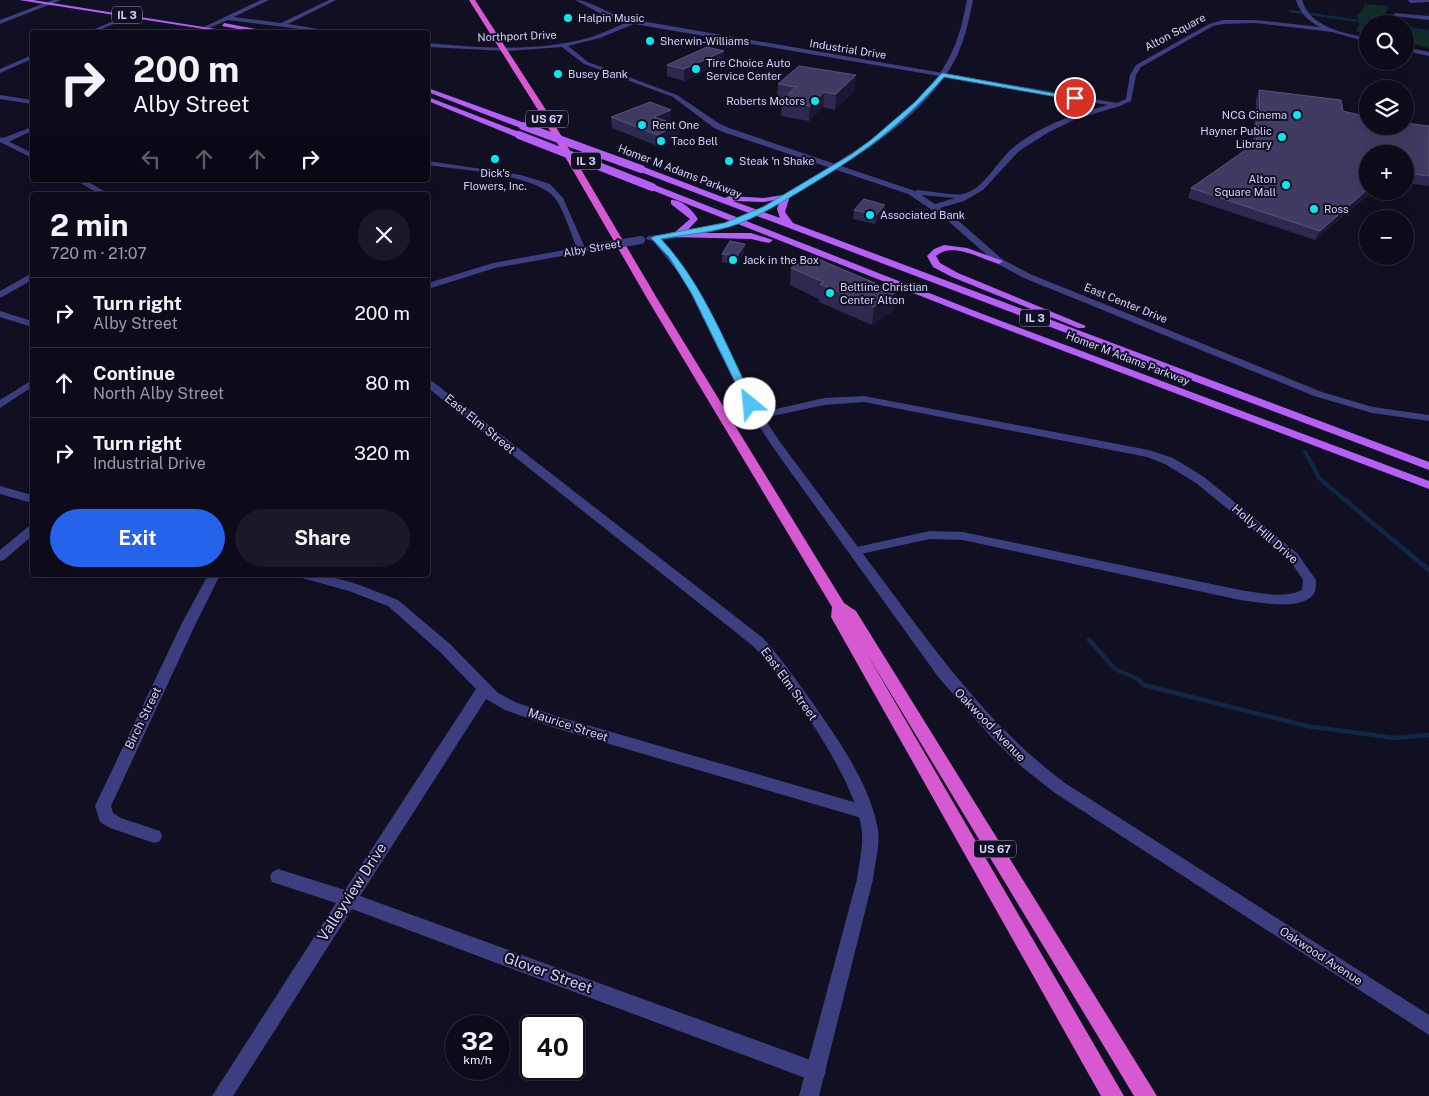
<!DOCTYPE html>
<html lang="en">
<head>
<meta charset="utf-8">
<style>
	:root { --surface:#0d0b1a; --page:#1b1927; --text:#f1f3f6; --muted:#9a9ba2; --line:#2d2b39; --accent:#2563eb }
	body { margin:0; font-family:"Public Sans",sans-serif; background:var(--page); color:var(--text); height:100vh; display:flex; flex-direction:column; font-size:19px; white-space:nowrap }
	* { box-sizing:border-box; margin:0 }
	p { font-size:16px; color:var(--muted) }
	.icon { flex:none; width:28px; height:28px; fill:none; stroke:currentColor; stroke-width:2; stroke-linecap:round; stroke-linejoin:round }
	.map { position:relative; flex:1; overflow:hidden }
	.drawer { position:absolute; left:30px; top:192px; width:400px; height:385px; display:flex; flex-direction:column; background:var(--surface); border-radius:5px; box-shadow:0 5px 20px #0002,0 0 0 1px var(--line) }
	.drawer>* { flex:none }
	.guide { position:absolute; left:30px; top:30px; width:400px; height:152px; border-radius:5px; box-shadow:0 5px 20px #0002,0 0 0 1px var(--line); background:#0d0b1a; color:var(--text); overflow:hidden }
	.fabs { position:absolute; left:1359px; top:15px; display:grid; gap:10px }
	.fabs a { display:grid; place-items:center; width:55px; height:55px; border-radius:50%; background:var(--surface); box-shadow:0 5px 20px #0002,0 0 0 1px var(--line); font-size:25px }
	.speed { position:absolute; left:445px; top:1015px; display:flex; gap:10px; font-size:25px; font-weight:700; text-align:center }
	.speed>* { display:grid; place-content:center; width:65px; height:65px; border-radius:50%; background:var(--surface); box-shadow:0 5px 20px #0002,0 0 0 1px var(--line); line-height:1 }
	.speed small { font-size:12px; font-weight:400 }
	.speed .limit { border:2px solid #111; border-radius:8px; background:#fff; color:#111 }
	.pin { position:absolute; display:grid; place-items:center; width:42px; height:42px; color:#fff; margin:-21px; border:2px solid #fff; border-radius:50%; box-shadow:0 1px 5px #0007 }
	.me { position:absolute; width:55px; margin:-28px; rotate:332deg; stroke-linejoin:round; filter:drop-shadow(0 0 4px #0008) }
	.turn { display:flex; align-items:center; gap:18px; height:105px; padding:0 20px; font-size:22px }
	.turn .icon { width:65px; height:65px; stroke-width:2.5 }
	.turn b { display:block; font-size:35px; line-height:42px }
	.lanes { display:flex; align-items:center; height:48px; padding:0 20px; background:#0003; justify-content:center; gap:25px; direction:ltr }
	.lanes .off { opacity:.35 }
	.round { display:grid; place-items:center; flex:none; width:52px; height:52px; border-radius:26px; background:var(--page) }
	.headline { display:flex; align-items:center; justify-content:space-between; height:85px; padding:0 20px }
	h1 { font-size:30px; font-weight:700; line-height:38px }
	.cta { display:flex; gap:10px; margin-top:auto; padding:10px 20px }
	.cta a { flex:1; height:58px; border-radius:30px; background:var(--accent); color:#fff; font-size:20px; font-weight:700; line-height:58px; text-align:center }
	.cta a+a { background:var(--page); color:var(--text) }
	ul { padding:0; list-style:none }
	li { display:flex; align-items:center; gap:15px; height:70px; padding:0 20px; border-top:1px solid var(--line) }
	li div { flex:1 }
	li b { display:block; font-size:19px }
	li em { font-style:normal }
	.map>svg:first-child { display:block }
</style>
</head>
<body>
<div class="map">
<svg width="1429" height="1096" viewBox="0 0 1429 1096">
	<rect width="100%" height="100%" fill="#110f22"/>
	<path fill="#122c29" d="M1365,4L1389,6L1384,17L1387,22L1393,24H1368L1367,34L1356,31L1359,24L1357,15L1363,10Z
		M1405,26L1429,30V48L1405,42Z"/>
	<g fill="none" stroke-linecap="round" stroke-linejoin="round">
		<path stroke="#102745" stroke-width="2.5" d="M1290,11L1379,24
			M1405,28L1429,32"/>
		<path stroke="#102745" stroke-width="4" d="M1305,452L1320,479L1339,495"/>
		<path stroke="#102745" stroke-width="4.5" d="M1338,494L1429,570
			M1089,640L1115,669L1138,679L1144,685L1307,726L1395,738L1429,735"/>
		<path fill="#3c3e7f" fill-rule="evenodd" d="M53,0H61L0,24V20Z
			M261,0H269L234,17L281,23L329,0H336L288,24L337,32H324L228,20L200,32H193Z
			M575,0C591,0 608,14 624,18L1117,103L1126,99L1130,75L1136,65L1209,24L1223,20H1255L1320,27C1308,21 1300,13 1296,0H1302C1310,27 1343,33 1368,38V42L1332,32L1290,27L1255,23L1223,24L1213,26L1141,67L1136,75L1131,101L1120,106L1076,119L1049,132L1019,151L983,190L964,201L940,208L953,216L1002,259L1030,274L1322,392L1373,407L1429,415V421L1372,413L1314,396L1024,278L996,263L947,220L908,194L723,132L714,128L673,97L584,64L562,47L507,51L428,47V43C481,48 536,52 588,38C601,34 614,28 627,22L607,17ZM634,24L1108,105C1075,114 1041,125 1014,147C997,160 985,189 963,194C956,196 928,191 918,190L915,191L729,128L720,124L677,95L588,62L568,46L600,38ZM921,195L955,198L935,204Z
			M1408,0H1429V2L1410,3Z
			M1395,13L1429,16V20L1393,16Z
			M111,22L116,23L95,32H88Z
			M1405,47L1429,52V56L1405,51Z
			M32,55V59L0,73V69Z
			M0,95L32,100V104L0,99Z
			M32,127V131L6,143L0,142V139Z
			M428,161L521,175L550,184L563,198L586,250L582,253L578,250C571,235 564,209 554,197C533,174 460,170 428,165Z
			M32,273V280L0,298V291Z
			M0,311L32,321V327L0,317Z
			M32,380V387L0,408V400Z
			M864,396L1149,450L1173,458L1204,477L1297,553L1316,580C1316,584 1316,592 1313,595C1300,611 1257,602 1240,600L963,540L930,539L856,555L852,554L850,551L852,548L930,531L963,532L1240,590C1261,593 1282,599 1302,590L1303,580L1289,559L1196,483L1165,464L1147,457L864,402L824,405L758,419L753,416L754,414L824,398Z
			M0,486L32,495V503L0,494Z
			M208,575H220L196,623L111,806L113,813L121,818L160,831L162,836L160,841L154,843L110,828L100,822L95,806L182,623Z
			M301,575H324L357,584L398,600L450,644L498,693L515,702L556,716L871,807L873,812L871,817L865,819L555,728L505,710L486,699L360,896L816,1062L823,1065L826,1072L823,1079L816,1082L352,909L233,1096H212L336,903L272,882L270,877L272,872L278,869L345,890L476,689L440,652L388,606L349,591L302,578Z"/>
		<path fill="#3c3e7f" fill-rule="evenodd" d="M967,0H973C969,20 965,39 956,58C925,117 860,155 806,188C782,202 758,217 732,226C709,234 685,237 661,240L685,269L701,294L755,404L780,442C818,493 855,543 893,594C945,664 995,731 1065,783L1429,1015V1035L1055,793L1022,767L993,739L939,678L772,446L745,404L691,294L678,272L653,241L645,239L649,236C674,233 700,231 724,224C751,215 776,199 801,184C853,153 921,113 949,58C959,39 963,20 967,0Z
			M0,137L32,153V158L0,142Z
			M75,180H85L111,195H101Z
			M592,245L596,248L595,250L495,268L428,289V283L493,263Z
			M428,380L432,381L763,638C781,658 796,680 812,702C838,740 870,783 878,830C880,846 875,863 873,879L819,1096H799L857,879C859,864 863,849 862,833C858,782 788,683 753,646L428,388Z
			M32,526V536L4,560L0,561V550L28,527Z"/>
		<path fill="#b55ff7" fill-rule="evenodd" d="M19,0H33L235,32H223Z
			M224,23L261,30L264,32H254L222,26Z
			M428,88L516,120L517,122L510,124L428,92Z
			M428,97L522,133L523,135L516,137L428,101Z
			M638,167H644L725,198L729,196L764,198L789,194L790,196L785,212L793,223L1429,462V470L638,171ZM780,199L777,209L780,218L733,201L764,202Z
			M649,185H655L980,313L1429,481V489L974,317L649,189Z
			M671,200C682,199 693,211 698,219L685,233H751L773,240L769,243L751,239L674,237V233L690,219L671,204Z
			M944,245L967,248L1003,261L999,264C981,259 952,241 936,256L940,263L958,273L1086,326L1084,328H1078L952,277L933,267L927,256L934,249Z"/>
		<path fill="#d659d1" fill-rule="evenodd" d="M469,0H475L546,110L658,300L844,603L856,611L1157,1096H1134L867,654L1124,1096H1101L831,617L832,607L648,300L538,110Z"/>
		<path stroke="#3c3e7f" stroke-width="8" d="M592,248L641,240"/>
		<path stroke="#b55ff7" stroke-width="6" d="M513,122L527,127"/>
		<path stroke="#b55ff7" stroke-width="8" d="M523,126L641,169
			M519,135L652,187"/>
	</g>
	<path fill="#2e294f" d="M724,62L684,81L667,76V65Z
		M778,84L855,90L835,110L823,107L809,121L781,116L782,100L777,99Z
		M1259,90L1343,111L1368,126H1429V186L1405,183V154H1368V191L1371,192L1315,240L1188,198L1191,188L1253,145V127L1256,119V99Z
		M611,117L671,121L670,122L678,125L679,136L658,146L612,128Z
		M854,210L884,214L875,224L853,219Z
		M745,244L744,252L737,265L722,262V254Z
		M791,268L894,310L872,325L819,302V299L790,285Z"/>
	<path fill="#1b1735" d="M724,51V62L684,81V69Z
		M856,75L855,90L835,110L836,94Z
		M824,92L823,107L809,121L810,106Z
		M671,110V121L655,128L654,117Z
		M678,125L679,136L658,146L657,135Z
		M1368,189V191H1371L1315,240L1320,231Z
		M885,205L884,214L875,224L876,215Z
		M745,244L744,252L737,265V256Z
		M896,292L894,310L872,325L874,307Z"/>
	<path fill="#3f3b62" stroke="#57537a" d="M707,47L724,51L684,69L667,65Z
		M799,66L856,75L836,94L824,92L810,106L782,100L796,87L778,84Z
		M1259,90L1341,100L1343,111L1368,117V126H1405V123L1429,126V176L1405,173V154H1368V189L1320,231L1191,188L1257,142L1256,119H1260Z
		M650,102L671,110L654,117L678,125L657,135L611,117Z
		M864,199L885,205L876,215L854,210Z
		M730,241L745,244L737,256L722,254Z
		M811,256L896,292L874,307L820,284L824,282L791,268Z"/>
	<path fill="#4fc3f7" stroke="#337fa1" d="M942,73L1078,98L1075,100L944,77C901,126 862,154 807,187C782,202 757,218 729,227C707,233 683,235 661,239C704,285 727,348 755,404L750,407L747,406L692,294L669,257L651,238L655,236L724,223L763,207L852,154L871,140L915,102Z"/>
	<g fill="#0ce6ef" stroke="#110f22" stroke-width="2">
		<circle cx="568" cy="18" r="5"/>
		<circle cx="650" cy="41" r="5"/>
		<circle cx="696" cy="69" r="5"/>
		<circle cx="558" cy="74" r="5"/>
		<circle cx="815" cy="101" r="5"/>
		<circle cx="1297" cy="115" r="5"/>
		<circle cx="642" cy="125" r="5"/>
		<circle cx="1282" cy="137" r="5"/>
		<circle cx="661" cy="141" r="5"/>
		<circle cx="495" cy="159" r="5"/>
		<circle cx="729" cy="161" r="5"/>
		<circle cx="1286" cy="185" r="5"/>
		<circle cx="1314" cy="209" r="5"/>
		<circle cx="870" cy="215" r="5"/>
		<circle cx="733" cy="260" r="5"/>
		<circle cx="830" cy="293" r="5"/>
	</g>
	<g text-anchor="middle" stroke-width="4" stroke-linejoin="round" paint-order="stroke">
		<g fill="#110f22" stroke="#9a98bb" stroke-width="1">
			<rect x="112" y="6.5" width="30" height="17" rx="4"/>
			<rect x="526" y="110.5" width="42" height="17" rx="4"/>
			<rect x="571" y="152.5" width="30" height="17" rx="4"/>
			<rect x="1020" y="309.5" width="30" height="17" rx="4"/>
			<rect x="974" y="840.5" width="42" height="17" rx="4"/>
		</g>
		<g font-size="11" font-weight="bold" fill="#d4d2fd">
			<text x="127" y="19">IL 3</text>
			<text x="547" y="123">US 67</text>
			<text x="586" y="165">IL 3</text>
			<text x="1035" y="322">IL 3</text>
			<text x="995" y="853">US 67</text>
		</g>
		<g font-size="11" fill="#d4d2fd" stroke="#110f22" text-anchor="start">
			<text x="578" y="22">Halpin Music</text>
			<text x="660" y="45">Sherwin-Williams</text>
			<text x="706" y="67">Tire Choice Auto<tspan x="706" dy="13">Service Center</tspan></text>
			<text x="568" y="78">Busey Bank</text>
			<text x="805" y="105" text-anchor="end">Roberts Motors</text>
			<text x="1287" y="119" text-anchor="end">NCG Cinema</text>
			<text x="652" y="129">Rent One</text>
			<text x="1272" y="135" text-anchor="end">Hayner Public<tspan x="1272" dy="13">Library</tspan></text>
			<text x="671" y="145">Taco Bell</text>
			<text x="739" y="165">Steak 'n Shake</text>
			<text x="495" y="177" text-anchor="middle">Dick's<tspan x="495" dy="13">Flowers, Inc.</tspan></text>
			<text x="1276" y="183" text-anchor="end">Alton<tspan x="1276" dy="13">Square Mall</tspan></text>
			<text x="1324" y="213">Ross</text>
			<text x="880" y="219">Associated Bank</text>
			<text x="743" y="264">Jack in the Box</text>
			<text x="840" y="291">Beltline Christian<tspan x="840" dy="13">Center Alton</tspan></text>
		</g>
		<g font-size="11" fill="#d4d2fd" stroke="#110f22">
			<text transform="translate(1175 32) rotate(-28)" y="4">Alton Square</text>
			<text transform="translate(517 36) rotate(-2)" y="4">Northport Drive</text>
			<text transform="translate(848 49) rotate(9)" y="4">Industrial Drive</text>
			<text transform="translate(680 171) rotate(21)" y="4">Homer M Adams Parkway</text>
			<text transform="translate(592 248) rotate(-10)" y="4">Alby Street</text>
			<text transform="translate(1126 303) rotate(22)" y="4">East Center Drive</text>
			<text transform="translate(1128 358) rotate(21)" y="4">Homer M Adams Parkway</text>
		</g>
		<g font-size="12" fill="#d4d2fd" stroke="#110f22">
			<text transform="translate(480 424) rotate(39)" y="4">East Elm Street</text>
			<text transform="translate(1265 534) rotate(41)" y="4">Holly Hill Drive</text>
			<text transform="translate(789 684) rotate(54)" y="4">East Elm Street</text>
			<text transform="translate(143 718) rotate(-64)" y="4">Birch Street</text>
			<text transform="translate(568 725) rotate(18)" y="4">Maurice Street</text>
			<text transform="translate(990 725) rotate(46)" y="4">Oakwood Avenue</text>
			<text transform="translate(1321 956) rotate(33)" y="4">Oakwood Avenue</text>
		</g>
		<g font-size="15" fill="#d4d2fd" stroke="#110f22">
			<text transform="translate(352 892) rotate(-57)" y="5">Valleyview Drive</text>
			<text transform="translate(548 973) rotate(20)" y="5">Glover Street</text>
		</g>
	</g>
</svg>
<div class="fabs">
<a><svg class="icon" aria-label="search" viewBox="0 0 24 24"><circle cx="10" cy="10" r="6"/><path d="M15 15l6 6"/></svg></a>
<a><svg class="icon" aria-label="layers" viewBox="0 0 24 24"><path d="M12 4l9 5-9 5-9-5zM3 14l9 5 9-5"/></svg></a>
<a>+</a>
<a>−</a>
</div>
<div class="speed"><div>32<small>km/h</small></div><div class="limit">40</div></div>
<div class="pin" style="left:1075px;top:98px;background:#d93025"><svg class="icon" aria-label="arrive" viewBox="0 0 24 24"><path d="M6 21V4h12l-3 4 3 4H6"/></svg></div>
<svg class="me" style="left:750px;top:404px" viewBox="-20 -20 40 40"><circle r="19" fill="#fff"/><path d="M0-13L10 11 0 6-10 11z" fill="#4fc3f7"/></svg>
<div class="guide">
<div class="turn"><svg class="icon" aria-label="right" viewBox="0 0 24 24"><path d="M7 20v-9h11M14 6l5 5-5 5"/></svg><div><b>200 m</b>Alby Street</div></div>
<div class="lanes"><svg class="icon off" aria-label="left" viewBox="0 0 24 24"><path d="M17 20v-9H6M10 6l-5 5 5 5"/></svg><svg class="icon off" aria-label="ahead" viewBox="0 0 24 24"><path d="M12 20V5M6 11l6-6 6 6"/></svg><svg class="icon off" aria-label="ahead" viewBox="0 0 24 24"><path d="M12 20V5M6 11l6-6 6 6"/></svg><svg class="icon" aria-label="right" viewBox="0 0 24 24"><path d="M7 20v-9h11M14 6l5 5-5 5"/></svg></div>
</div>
<section class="drawer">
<div class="headline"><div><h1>2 min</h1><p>720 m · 21:07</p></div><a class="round"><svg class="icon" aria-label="close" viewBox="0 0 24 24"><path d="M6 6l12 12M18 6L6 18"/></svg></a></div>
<ul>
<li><svg class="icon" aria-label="right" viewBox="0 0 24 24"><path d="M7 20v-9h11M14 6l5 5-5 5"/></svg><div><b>Turn right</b><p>Alby Street</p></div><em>200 m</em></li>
<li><svg class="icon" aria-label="ahead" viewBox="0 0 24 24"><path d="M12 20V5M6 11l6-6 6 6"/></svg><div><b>Continue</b><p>North Alby Street</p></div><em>80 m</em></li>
<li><svg class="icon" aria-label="right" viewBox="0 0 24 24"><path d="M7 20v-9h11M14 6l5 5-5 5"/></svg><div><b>Turn right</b><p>Industrial Drive</p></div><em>320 m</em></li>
</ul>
<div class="cta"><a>Exit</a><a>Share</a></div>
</section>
</div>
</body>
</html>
